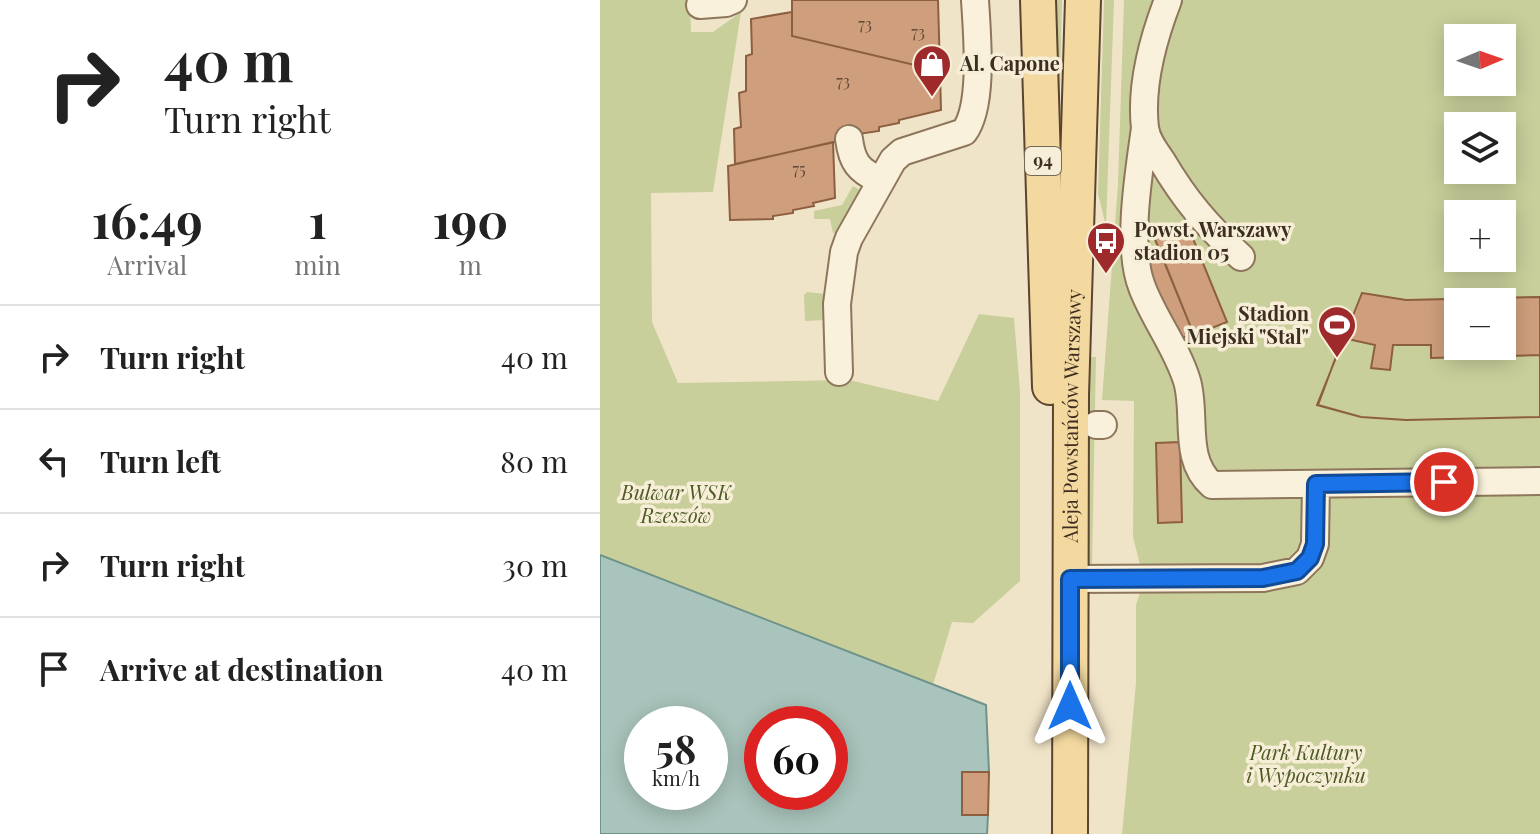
<!DOCTYPE html>
<html lang="en">
<head>
<meta charset="utf-8">
<style>
	:root { --surface:#fff; --page:#f6f6f6; --text:#222; --muted:#767676; --line:#e0e0e0 }
	body { margin:0; font-family:"Playfair Display",serif; background:var(--page); color:var(--text); height:100vh; display:flex; flex-direction:column; font-size:30px; white-space:nowrap }
	* { box-sizing:border-box; margin:0 }
	p { font-size:26px; color:var(--muted) }
	.icon { flex:none; width:44px; height:44px; fill:none; stroke:currentColor; stroke-width:2; stroke-linecap:round; stroke-linejoin:round }
	.map { position:relative; flex:1; overflow:hidden }
	.details { display:flex; flex-direction:column; background:var(--surface); width:600px }
	.details>* { flex:none }
	.hud { background:#fff; color:var(--text); overflow:hidden }
	.needle { width:52px; rotate:88deg }
	.fabs { position:absolute; left:844px; top:24px; display:grid; gap:16px }
	.fabs a { display:grid; place-items:center; width:72px; height:72px; border-radius:0px; background:var(--surface); box-shadow:0 4px 20px #0003; font-size:40px }
	.speed { position:absolute; left:24px; top:706px; display:flex; gap:16px; font-size:40px; font-weight:700; text-align:center }
	.speed>* { display:grid; place-content:center; width:104px; height:104px; border-radius:50%; background:var(--surface); box-shadow:0 4px 20px #0003; line-height:1 }
	.speed small { font-size:20px; font-weight:400 }
	.speed .limit { border:12px solid #d22; background:#fff; color:#111 }
	.pin { position:absolute; display:grid; place-items:center; width:68px; height:68px; color:#fff; margin:-34px; border:4px solid #fff; border-radius:50%; box-shadow:0 2px 8px #0007 }
	.me { position:absolute; width:88px; margin:-44px; rotate:0deg; stroke-linejoin:round; filter:drop-shadow(0 0 6px #0008) }
	.turn { display:flex; align-items:center; gap:28px; height:168px; padding:0 32px; font-size:36px }
	.turn .icon { width:104px; height:104px; stroke-width:2.5 }
	.turn b { display:block; font-size:56px; line-height:68px }
	.eta { display:flex; justify-content:space-evenly; align-items:center; height:136px; text-align:center }
	.eta b { font-size:48px; font-weight:700; line-height:56px }
	ul { padding:0; list-style:none }
	li { display:flex; align-items:center; gap:24px; height:104px; padding:0 32px; border-top:2px solid var(--line) }
	li div { flex:1 }
	li b { display:block; font-size:30px }
	li em { font-style:normal }
	main { display:flex; flex:1; min-height:0 }
	.map>svg:first-child { display:block }
</style>
</head>
<body>
<main>
<section class="details">
<div class="hud">
<div class="turn"><svg class="icon" aria-label="right" viewBox="0 0 24 24"><path d="M7 20v-9h11M14 6l5 5-5 5"/></svg><div><b>40 m</b>Turn right</div></div>
</div>
<div class="eta">
<div><b>16:49</b><p>Arrival</p></div>
<div><b>1</b><p>min</p></div>
<div><b>190</b><p>m</p></div>
</div>
<ul>
<li><svg class="icon" aria-label="right" viewBox="0 0 24 24"><path d="M7 20v-9h11M14 6l5 5-5 5"/></svg><div><b>Turn right</b></div><em>40 m</em></li>
<li><svg class="icon" aria-label="left" viewBox="0 0 24 24"><path d="M17 20v-9H6M10 6l-5 5 5 5"/></svg><div><b>Turn left</b></div><em>80 m</em></li>
<li><svg class="icon" aria-label="right" viewBox="0 0 24 24"><path d="M7 20v-9h11M14 6l5 5-5 5"/></svg><div><b>Turn right</b></div><em>30 m</em></li>
<li><svg class="icon" aria-label="arrive" viewBox="0 0 24 24"><path d="M6 21V4h12l-3 4 3 4H6"/></svg><div><b>Arrive at destination</b></div><em>40 m</em></li>
</ul>
</section>
<div class="map">
<svg width="940" height="834" viewBox="0 0 940 834">
	<rect width="100%" height="100%" fill="#f0e4c8"/>
	<path fill="#c9cf9b" fill-rule="evenodd" d="M0,0H90L91,32H113L141,12L113,192L51,193L52,322L78,383L249,380L338,401L379,314L414,318L420,391V581L373,623L352,622L333,685L0,555Z
		M449,0H462L459,129Z
		M504,0H514L506,226L498,194Z
		M524,0H940V834H522L536,683V605L541,589V569L533,537L534,401L502,400L518,184ZM858,38H902V82H858ZM858,126H902V170H858ZM858,214H902V258H858ZM858,302H902V346H858Z
		M253,186L264,192L239,232L233,233L230,219H214V211L242,205Z
		M207,292L227,294L226,320L205,321L204,295Z
		M485,357H496L492,568L485,558Z"/>
	<path fill="#a9c4bc" stroke="#6f938a" stroke-width="2" fill-rule="evenodd" d="M0,555L386,705L389,772H363L362,814L388,815L387,834H0ZM42,724H110V792H42ZM162,724H230V792H162Z"/>
	<path fill="#cf9f7d" stroke="#8d5f41" stroke-width="2" fill-rule="evenodd" d="M192,0H338L340,71L192,36Z
		M192,12V36L340,71L341,110L299,120V123L279,127V131L258,134V137L135,164L134,129L141,127L139,93L146,91V56L152,54L151,19Z
		M233,142L235,198L213,203L214,206L193,210V213L173,216V219L130,220L128,166Z
		M587,224L627,322L594,335L554,237Z
		M558,246L594,335L574,339L542,258Z
		M762,293L806,300L940,297V417L806,420L761,417L717,405ZM858,302H902V346H858Z
		M743,338L775,345L771,368L790,370L793,345H831V358L940,355V417L806,420L761,417L718,405Z
		M580,442L582,522L558,523L556,443Z
		M362,772H389L388,815H362Z"/>
	<g fill="none" stroke-linecap="round" stroke-linejoin="round">
		<defs>
			<path id="minor" d="M568,0C553,39 540,85 545,128C547,141 555,151 562,161C585,200 607,226 641,257
				M100,5L126,3L133,0
				M545,128C539,172 526,246 542,287C554,319 577,348 587,381C597,415 582,459 612,485L940,481
				M249,139C252,162 258,170 279,180
				M239,372L237,304L244,252L249,238L293,160L302,152L364,132C384,106 377,34 375,0
				M496,425H503
				M470,579L663,578L697,571L710,558L715,544L716,484"/>
			<g id="major">
				<path d="M438,0L450,387"/>
				<path id="s1" d="M470,834L471,395L483,0"/>
			</g>
		</defs>
		<use href="#minor" stroke="#8d765c" stroke-width="30"/>
		<use href="#major" stroke="#5b4430" stroke-width="38"/>
		<use href="#minor" stroke="#faf1dc" stroke-width="26"/>
		<use href="#major" stroke="#f3d9a0" stroke-width="34"/>
	</g>
	<g fill="none" stroke-linecap="round" stroke-linejoin="round">
		<defs>
			<path id="route" d="M470,706V579L663,578L697,571L710,558L715,544L716,484L844,482"/>
		</defs>
		<use href="#route" stroke="#114b97" stroke-width="20"/>
		<use href="#route" stroke="#1a73e8" stroke-width="14"/>
	</g>
	<defs>
		<symbol id="shop-pin" viewBox="-11 -11 22 30"><path d="M0 17L-7.5 6A9.5 9.5 0 1 1 7.5 6Z" fill="#9e2a2b" stroke="#f7eed8"/><path d="M-5-2.5h2.3a2.7 3.5 0 0 1 5.4 0H5L5.5 6h-11ZM-1.5-2.5h3a1.5 2.3 0 0 0-3 0Z" fill="#fff"/></symbol>
		<symbol id="bus-pin" viewBox="-11 -11 22 30"><path d="M0 17L-7.5 6A9.5 9.5 0 1 1 7.5 6Z" fill="#9e2a2b" stroke="#f7eed8"/><path d="M-5-6H5V4H4V6H2V4H-2V6H-4V4H-5ZM-3.5-4V0h7V-4ZM-3.5 1.2v1.5H-2V1.2ZM2 1.2v1.5H3.5V1.2Z" fill="#fff"/></symbol>
		<symbol id="stadium-pin" viewBox="-11 -11 22 30"><path d="M0 17L-7.5 6A9.5 9.5 0 1 1 7.5 6Z" fill="#9e2a2b" stroke="#f7eed8"/><path d="M0-5a6.5 5 0 1 0 0 10a6.5 5 0 1 0 0-10ZM-3.5-1.8h7v3.6h-7Z" fill="#fff"/></symbol>
	</defs>
	<g fill-rule="evenodd">
		<use href="#shop-pin" x="310" y="42" width="44" height="60"/>
		<use href="#bus-pin" x="484" y="219" width="44" height="60"/>
		<use href="#stadium-pin" x="715" y="303" width="44" height="60"/>
	</g>
	<g text-anchor="middle" stroke-width="7" stroke-linejoin="round" paint-order="stroke">
		<g font-size="16" fill="#624a37">
			<text x="265" y="30">73</text>
			<text x="318" y="38">73</text>
			<text x="243" y="87">73</text>
			<text x="199" y="175">75</text>
		</g>
		<rect fill="#f7eed8" stroke="#756857" stroke-width="2" x="425" y="147" width="36" height="28" rx="6"/>
		<g font-size="18" font-weight="bold" fill="#3d2e20">
			<text x="443" y="167">94</text>
		</g>
		<g font-size="20" font-weight="bold" fill="#3d2e20" stroke="#f7eed8" text-anchor="start">
			<text x="360" y="71">Al. Capone</text>
			<text x="534" y="237">Powst. Warszawy<tspan x="534" dy="23">stadion 05</tspan></text>
			<text x="709" y="321" text-anchor="end">Stadion<tspan x="709" dy="23">Miejski "Stal"</tspan></text>
		</g>
		<g font-size="20" fill="#3d2e20" stroke="#f7eed8">
			<text dy="7" stroke="none"><textPath href="#s1" startOffset="418">Aleja Powstańców Warszawy</textPath></text>
		</g>
		<g font-size="20" font-style="italic" fill="#4d5a26" stroke="#f7eed8">
			<text x="76" y="500">Bulwar WSK<tspan x="76" dy="23">Rzeszów</tspan></text>
			<text x="706" y="760">Park Kultury<tspan x="706" dy="23">i Wypoczynku</tspan></text>
		</g>
	</g>
</svg>
<div class="fabs">
<a><svg class="needle" viewBox="-14 -14 28 28"><path d="M0-13l5 13h-10z" fill="#e53935"/><path d="M0 13l5-13h-10z" fill="#767676"/></svg></a>
<a><svg class="icon" aria-label="layers" viewBox="0 0 24 24"><path d="M12 4l9 5-9 5-9-5zM3 14l9 5 9-5"/></svg></a>
<a>+</a>
<a>−</a>
</div>
<div class="speed"><div>58<small>km/h</small></div><div class="limit">60</div></div>
<div class="pin" style="left:844px;top:482px;background:#d93025"><svg class="icon" aria-label="arrive" viewBox="0 0 24 24"><path d="M6 21V4h12l-3 4 3 4H6"/></svg></div>
<svg class="me" style="left:470px;top:706px" viewBox="-20 -20 40 40"><path d="M0-17L14 15 0 8-14 15z" fill="#1a73e8" stroke="#fff" stroke-width="4"/></svg>
</div>
</main>
</body>
</html>
